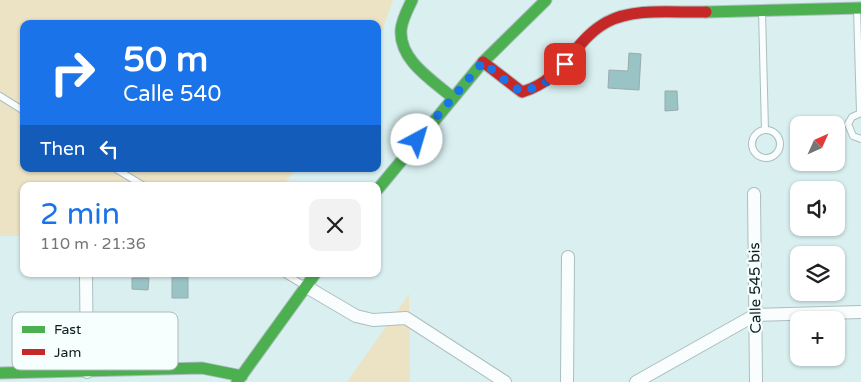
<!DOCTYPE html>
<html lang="en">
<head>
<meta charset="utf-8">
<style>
	:root { --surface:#fff; --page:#f2f2f2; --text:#202124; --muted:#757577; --accent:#1a73e8 }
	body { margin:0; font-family:"Varela Round",sans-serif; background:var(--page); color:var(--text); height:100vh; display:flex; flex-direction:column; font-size:19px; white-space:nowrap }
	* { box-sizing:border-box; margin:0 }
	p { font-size:16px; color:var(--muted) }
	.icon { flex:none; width:28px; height:28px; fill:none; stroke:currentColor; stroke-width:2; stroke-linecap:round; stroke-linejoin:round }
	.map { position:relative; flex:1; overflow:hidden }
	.drawer { position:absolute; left:20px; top:182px; width:361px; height:95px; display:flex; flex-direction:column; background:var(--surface); border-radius:10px; box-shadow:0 1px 4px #0004 }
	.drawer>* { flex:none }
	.banner { position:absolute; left:20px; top:20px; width:361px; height:152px; border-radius:10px; box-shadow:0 1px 4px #0004; background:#1a73e8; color:#fff; overflow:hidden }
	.needle { width:32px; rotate:45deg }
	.fabs { position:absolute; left:790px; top:116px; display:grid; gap:10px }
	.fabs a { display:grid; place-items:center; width:55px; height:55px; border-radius:10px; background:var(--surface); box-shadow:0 1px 4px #0004; font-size:25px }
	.pin { position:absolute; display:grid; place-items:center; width:42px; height:42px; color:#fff; margin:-21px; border-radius:10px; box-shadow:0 2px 8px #0006 }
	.me { position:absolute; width:55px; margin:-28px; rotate:39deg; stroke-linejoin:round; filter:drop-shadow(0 0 4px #0008) }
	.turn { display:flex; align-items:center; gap:18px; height:105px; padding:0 20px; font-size:22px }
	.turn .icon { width:65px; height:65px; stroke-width:2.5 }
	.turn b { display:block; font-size:35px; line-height:42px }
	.then { display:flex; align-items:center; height:48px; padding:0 20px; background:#0003; gap:10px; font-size:19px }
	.round { display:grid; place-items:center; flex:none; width:52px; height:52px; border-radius:10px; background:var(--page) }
	.head { display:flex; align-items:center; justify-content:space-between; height:85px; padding:0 20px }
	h1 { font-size:30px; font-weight:600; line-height:38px; color:var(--accent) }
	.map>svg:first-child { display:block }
</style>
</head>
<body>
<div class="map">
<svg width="861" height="382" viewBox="0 0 861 382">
	<rect width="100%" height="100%" fill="#d9eff0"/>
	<path fill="#ece2c4" d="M0,0H393L378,42V24H24V169H295L283,186H24V236H0Z
		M409,294L410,382H347Z"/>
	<path fill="#99c3c5" stroke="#9aabac" d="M629,53L641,54L639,90L608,88L609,70L628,71Z
		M665,91H677L678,110L665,111Z
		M172,274H188V298H172Z
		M132,278H149L148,290L132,289Z"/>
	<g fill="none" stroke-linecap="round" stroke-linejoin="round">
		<defs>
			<path id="lane" d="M857,9L860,113
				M762,11L765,130
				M0,96L24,111
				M861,113L852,117L848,124L853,136L861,139
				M752 144a14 14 0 1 1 28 0a14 14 0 1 1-28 0Z
				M116,169L144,186
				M285,274L305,286"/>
			<path id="street" d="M754,194L756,382
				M86,274L87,372
				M305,286L356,316L373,320L406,318L505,382
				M567,382L568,257
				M636,382L755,315L861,312"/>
			<path id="fast" d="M412,0C408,9 402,19 401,30C399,60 432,80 452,97
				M706,12L861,8
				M378,189L483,62L546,0
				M0,373L202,368L242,376
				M237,382L315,274"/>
			<path id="jam" d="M483,62L522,92C566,79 572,41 607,22C635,7 675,13 706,12"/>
		</defs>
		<use href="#lane" stroke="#acbebf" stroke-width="8"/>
		<use href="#street" stroke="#acbebf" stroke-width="14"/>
		<use href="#fast" stroke="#acbebf" stroke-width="13"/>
		<use href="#jam" stroke="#acbebf" stroke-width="13"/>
		<use href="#lane" stroke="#f9fdfd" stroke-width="6"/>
		<use href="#street" stroke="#f9fdfd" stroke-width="12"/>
		<use href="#fast" stroke="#4caf50" stroke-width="11"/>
		<use href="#jam" stroke="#c62828" stroke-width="11"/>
	</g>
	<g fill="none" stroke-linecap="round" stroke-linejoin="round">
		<path stroke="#1a73e8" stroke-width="9" stroke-dasharray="0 16.2" d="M417,140L483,62L512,86L522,92L544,84L565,64"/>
	</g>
	<g text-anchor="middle" stroke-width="4.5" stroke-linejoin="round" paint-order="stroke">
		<g font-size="15" fill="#0d1d1e" stroke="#f6fefe">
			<text transform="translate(755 288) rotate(-91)" y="5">Calle 545 bis</text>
		</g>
	</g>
	<rect x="12" y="312" width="166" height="58" rx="8" fill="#f6fefe" stroke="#b0babb" stroke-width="1"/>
	<rect x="22" y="326" width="23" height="7" fill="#4caf50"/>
	<rect x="22" y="349" width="23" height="6" fill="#c62828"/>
	<g font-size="14" fill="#0d1d1e">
		<text x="54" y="334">Fast</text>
		<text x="54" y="357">Jam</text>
	</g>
</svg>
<div class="fabs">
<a><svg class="needle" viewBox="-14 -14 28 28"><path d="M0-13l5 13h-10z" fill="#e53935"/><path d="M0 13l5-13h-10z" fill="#757577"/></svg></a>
<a><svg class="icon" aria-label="sound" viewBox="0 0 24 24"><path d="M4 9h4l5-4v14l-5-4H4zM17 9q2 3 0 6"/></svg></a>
<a><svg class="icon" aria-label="layers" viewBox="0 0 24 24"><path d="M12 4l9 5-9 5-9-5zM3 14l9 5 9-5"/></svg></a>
<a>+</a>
</div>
<div class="pin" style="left:565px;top:64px;background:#d93025"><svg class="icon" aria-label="arrive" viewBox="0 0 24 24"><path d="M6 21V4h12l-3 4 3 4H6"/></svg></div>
<svg class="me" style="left:417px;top:140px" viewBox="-20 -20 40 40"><circle r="19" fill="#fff"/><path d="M0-13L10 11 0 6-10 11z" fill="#1a73e8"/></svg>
<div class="banner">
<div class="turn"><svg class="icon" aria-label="right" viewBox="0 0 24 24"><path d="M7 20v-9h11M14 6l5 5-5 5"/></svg><div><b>50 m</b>Calle 540</div></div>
<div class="then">Then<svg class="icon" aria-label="left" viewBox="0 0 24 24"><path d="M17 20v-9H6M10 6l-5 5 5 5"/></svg></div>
</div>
<section class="drawer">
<div class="head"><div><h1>2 min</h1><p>110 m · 21:36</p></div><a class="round"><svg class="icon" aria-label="close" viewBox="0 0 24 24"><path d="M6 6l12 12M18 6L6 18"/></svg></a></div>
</section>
</div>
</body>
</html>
